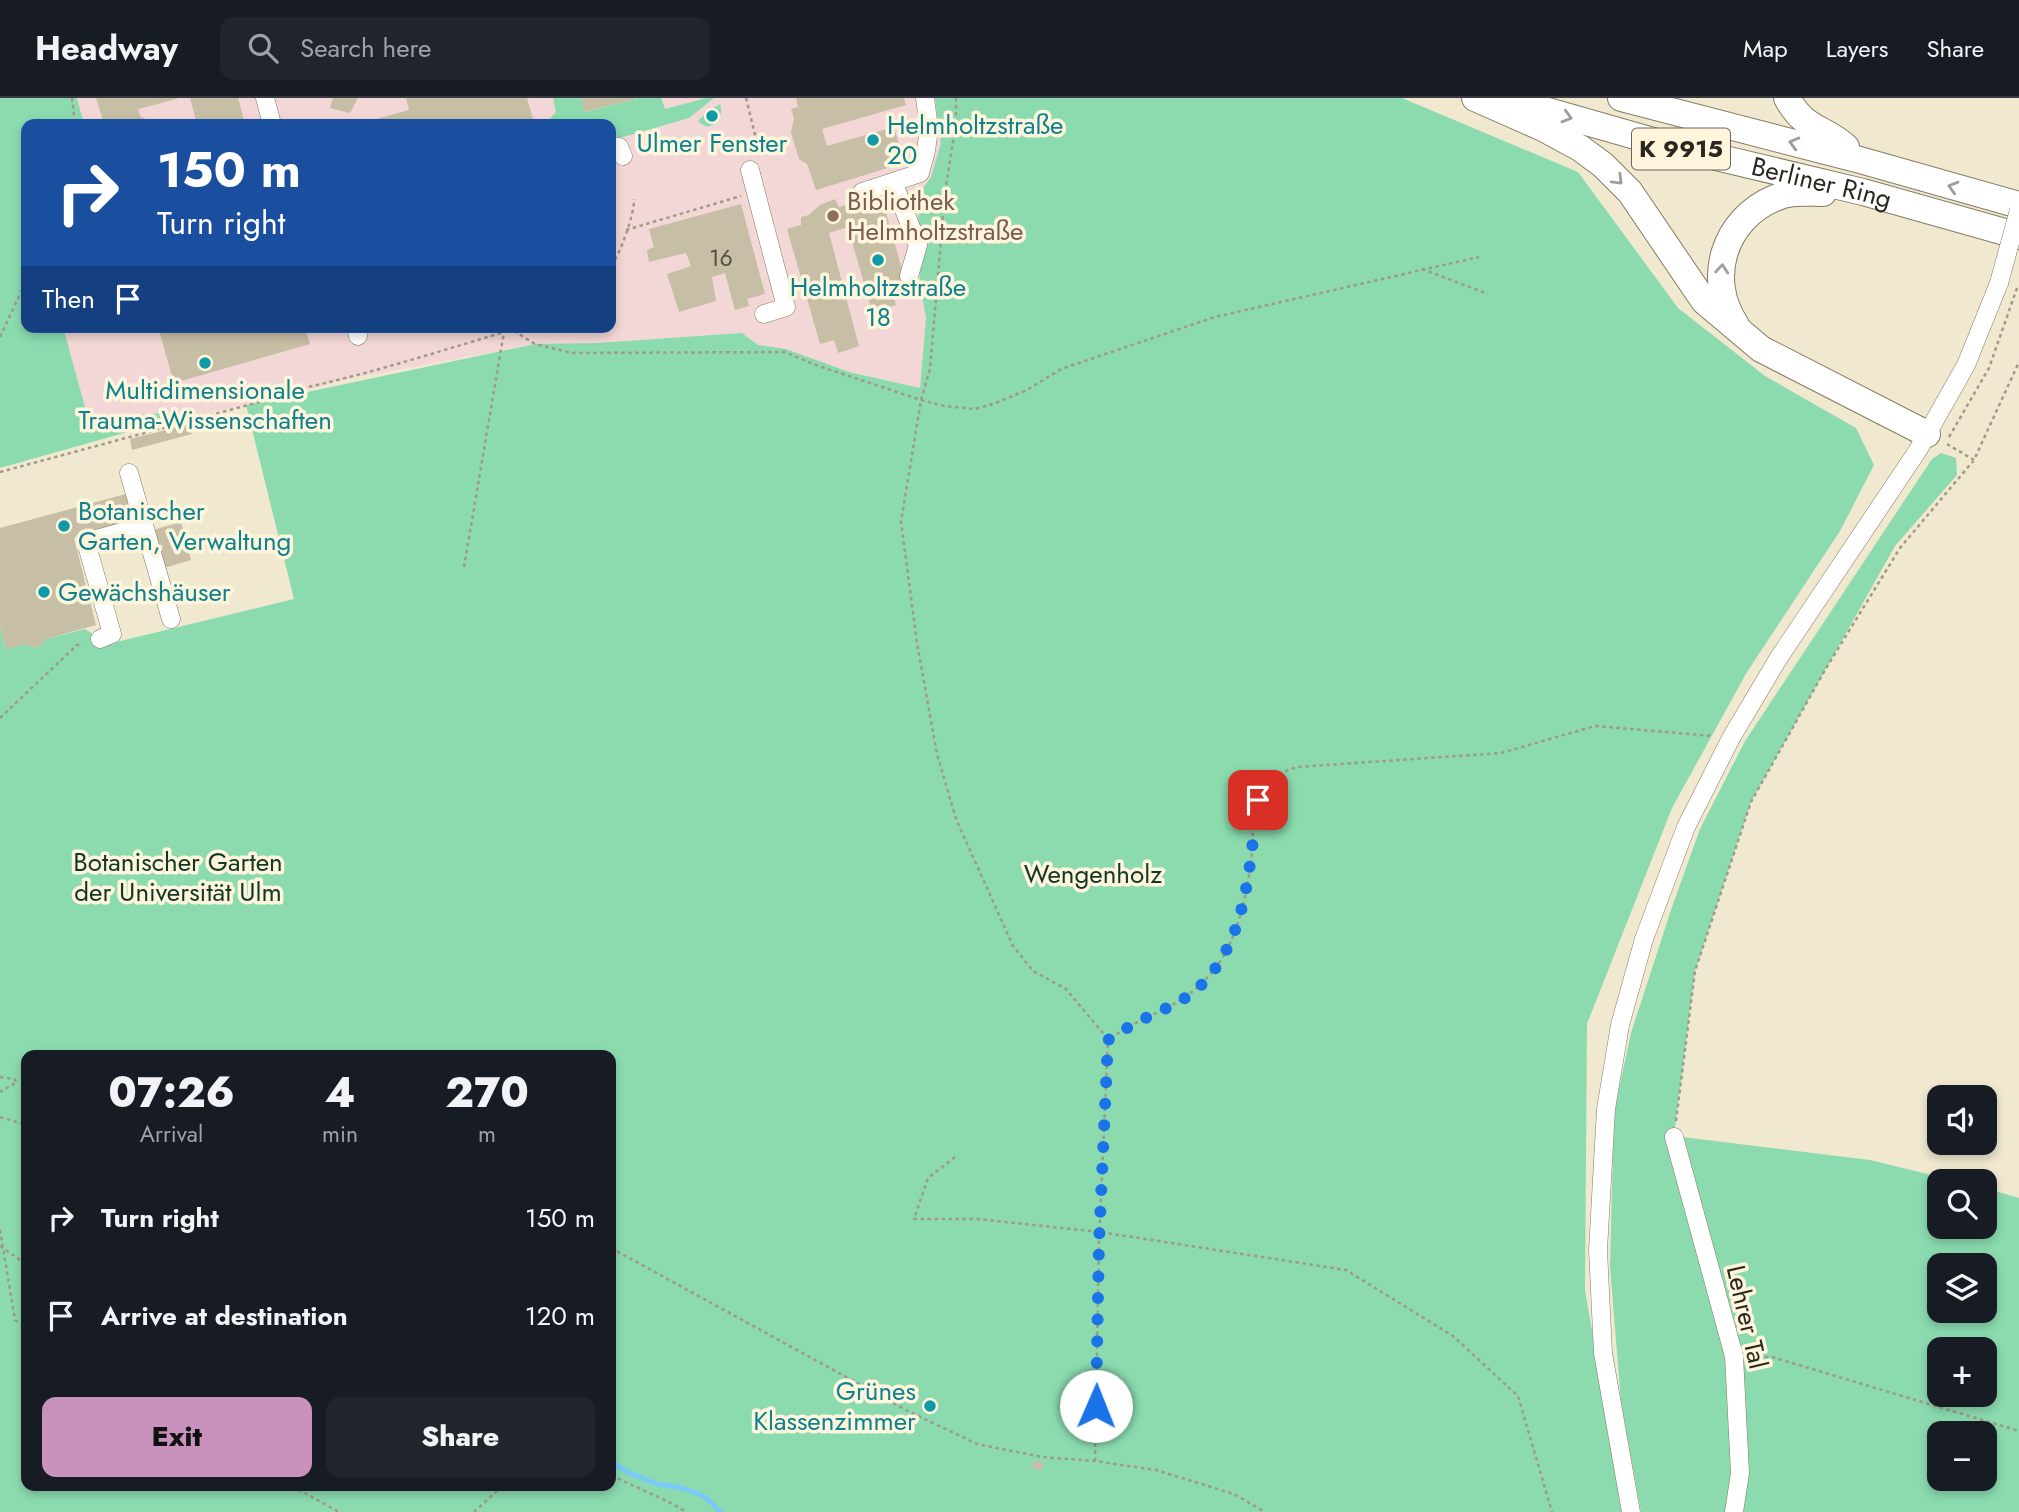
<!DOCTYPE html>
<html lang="en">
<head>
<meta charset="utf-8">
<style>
	:root { --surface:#171b24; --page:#20242c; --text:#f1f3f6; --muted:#9ea1a6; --line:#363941; --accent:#c892bc }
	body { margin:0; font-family:Jost,sans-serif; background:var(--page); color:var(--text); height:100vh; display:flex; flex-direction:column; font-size:26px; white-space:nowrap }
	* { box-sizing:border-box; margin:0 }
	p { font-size:23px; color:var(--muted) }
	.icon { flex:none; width:38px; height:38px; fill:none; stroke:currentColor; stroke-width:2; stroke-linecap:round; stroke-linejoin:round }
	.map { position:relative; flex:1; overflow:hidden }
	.details { position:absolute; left:21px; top:952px; width:595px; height:441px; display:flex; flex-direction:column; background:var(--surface); border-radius:14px; box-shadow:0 4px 10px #0003 }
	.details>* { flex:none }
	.hud { position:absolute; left:21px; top:21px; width:595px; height:214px; border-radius:14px; box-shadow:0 4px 10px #0003; background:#1a4fa0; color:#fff; overflow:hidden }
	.tools { position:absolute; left:1927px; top:987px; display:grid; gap:14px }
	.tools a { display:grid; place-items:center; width:70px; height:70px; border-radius:14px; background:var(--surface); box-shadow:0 4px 10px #0003; font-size:35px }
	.pin { position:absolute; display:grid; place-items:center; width:60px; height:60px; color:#fff; margin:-30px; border-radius:14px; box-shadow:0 4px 10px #0006 }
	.me { position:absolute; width:77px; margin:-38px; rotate:1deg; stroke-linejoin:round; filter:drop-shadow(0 0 5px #0008) }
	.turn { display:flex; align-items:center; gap:24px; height:147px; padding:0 21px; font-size:32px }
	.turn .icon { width:91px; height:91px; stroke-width:2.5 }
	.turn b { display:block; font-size:49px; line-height:60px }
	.then { display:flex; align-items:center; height:66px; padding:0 21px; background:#0003; gap:14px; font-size:26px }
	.eta { display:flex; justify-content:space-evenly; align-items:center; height:119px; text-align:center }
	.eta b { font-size:42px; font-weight:800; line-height:49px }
	.cta { display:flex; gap:14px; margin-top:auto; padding:14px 21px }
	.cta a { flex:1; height:80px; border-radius:14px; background:var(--accent); color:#111; font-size:28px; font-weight:800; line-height:80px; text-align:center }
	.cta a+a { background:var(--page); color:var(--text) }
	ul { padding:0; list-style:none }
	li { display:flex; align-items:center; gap:21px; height:98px; padding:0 21px }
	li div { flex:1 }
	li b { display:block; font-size:26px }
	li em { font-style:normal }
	header { display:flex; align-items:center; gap:42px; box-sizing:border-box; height:98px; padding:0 35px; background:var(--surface); border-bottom:2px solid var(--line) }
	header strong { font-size:33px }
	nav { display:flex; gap:38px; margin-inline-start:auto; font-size:24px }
	.search { width:490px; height:63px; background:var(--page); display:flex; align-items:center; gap:18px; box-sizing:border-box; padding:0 24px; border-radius:14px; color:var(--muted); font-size:26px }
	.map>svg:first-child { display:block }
</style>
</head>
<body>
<header>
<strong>Headway</strong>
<div class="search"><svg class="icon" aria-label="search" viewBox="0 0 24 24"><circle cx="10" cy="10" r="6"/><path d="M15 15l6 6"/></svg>Search here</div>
<nav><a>Map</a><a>Layers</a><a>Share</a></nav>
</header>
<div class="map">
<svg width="2019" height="1414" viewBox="0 0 2019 1414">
	<rect width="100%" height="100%" fill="#f0e8cf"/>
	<path fill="#f2d7d6" d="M77,0H935L941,45L931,79L918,97L920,187L926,220L920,290L849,274L786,251L758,247L742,235L597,245L535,246L347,281L246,307L170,322L165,315L88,320L63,229H611V26H84Z"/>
	<path fill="#8bdbaf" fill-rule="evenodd" d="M0,0H77L84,26H26V229H63L88,320L165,315L170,322L0,370Z
		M553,0H581L585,14L639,0H661L665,11L706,0H714L689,20L613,42L611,41V26H545L556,14Z
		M935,0H1402L1578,74L1678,210L1765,278L1856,330L1874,367L1840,433L1747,574L1672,710L1587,926L1585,1192L1623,1414H0V528L6,551L25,546L38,550L46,541L85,531L108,546L294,501L246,307L535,246L597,245L742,235L758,247L786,251L849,274L920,290L926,220L920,187L918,97L931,79L941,45ZM26,957H611V1388H26Z
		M720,6C725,20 711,37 698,23L707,14Z
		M1941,355L1956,360L1957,377L1895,448L1751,704L1695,873L1674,1038L1870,1062L1956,1083H1939V1129H1984L1985,1090L2019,1100V1414H1641L1621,1303L1610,1169L1614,1014L1631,935L1672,809L1700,731L1745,643L1932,361ZM1939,1167H1984V1213H1939ZM1939,1251H1984V1297H1939ZM1939,1335H1984V1381H1939Z"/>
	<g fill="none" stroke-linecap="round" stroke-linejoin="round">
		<path stroke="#79caf8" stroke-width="5" d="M611,1363L627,1374L657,1386L682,1390L704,1398L721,1414"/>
	</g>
	<path fill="#c6bea5" d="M96,0H177V1L138,11L141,20L144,19L146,26H104Z
		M190,0H238L245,26H197Z
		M333,0H358L350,15L330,10Z
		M406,0H527L533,21L512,26H358L409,12Z
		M581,0H635V1L584,14Z
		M796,0H904L906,7L822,31L827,48L894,29L904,65L816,92L807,66L799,61L791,35L794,20L791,11L798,9Z
		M881,97L907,189L892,193L896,207L872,214L848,129L829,135L859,248L838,255L834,242L820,246L787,131L801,127V119L809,117L820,107L835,101L839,109Z
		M741,106L765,196L747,201L749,208L735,212L725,175L712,179L716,203L679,214L667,176L691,168L686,155L649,164L647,152L654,149L649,131Z
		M158,229H305L310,246L174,285Z
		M189,326L192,336L132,352L130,341Z
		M126,396L134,424L74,440L96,527L46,541L38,550L25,546L6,551L0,528V430Z
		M181,424L191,462L164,470L153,432Z
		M926,1301L937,1305L933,1316L922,1311Z
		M1033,1363L1043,1364L1042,1372L1032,1370Z"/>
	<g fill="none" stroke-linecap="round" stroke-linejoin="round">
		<defs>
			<path id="minor" d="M265,0L272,26
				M611,48L619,49L623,58
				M750,72L786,209L764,216
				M862,94L893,84
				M909,178L918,147L893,84L920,75L926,53L929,30L925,0
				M356,229L358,238
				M129,375L171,521
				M100,541L112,536L86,444L144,428
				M1674,1039L1734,1258L1740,1375L1734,1414
				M1631,1414L1603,1255L1598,1152L1606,1011L1620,927L1644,841L1686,729L1731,640L1778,561L1918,352L1966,267L1999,185"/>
			<g id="highway">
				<path d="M1475,0L1543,30L1580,50L1603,67L1630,94L1704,203L1761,251L1927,336"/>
				<path d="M1621,0L1860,62L2019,107"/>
				<path d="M1787,0C1805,33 1823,28 1846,49"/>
				<path id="s1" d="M1520,5L1674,49L1863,94L2019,138"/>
				<path d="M1736,227C1705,181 1724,121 1775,100C1790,93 1807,95 1823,95"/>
			</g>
		</defs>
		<use href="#minor" stroke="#837b64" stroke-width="19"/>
		<use href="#highway" stroke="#837b64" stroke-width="28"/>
		<path stroke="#a09a87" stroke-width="2.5" stroke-dasharray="3.5 3.5" stroke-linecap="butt" d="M72,0L75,26
			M746,0L760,57
			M956,0V25L945,94L930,271L921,302L901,424L917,545L937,656L956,721L1013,848L1033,873L1066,891L1108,941C1122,933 1136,924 1150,918C1181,903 1201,892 1221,862C1240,832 1248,790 1252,755C1253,739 1252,717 1258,702C1265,684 1280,674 1297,669L1501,655L1595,628L1713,638
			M626,132L741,98
			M611,167C620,158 635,114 634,101
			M1422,171L1488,196
			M514,233L535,246L572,255L785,254L813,266L921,302L944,308L975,311L993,306L1027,292L1061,271L1215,219L1479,159
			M0,239L26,183
			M1949,339L1989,270L2017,190
			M1947,346L1974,362
			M0,374L263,303L267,298C278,300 292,293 304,290C371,275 438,254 504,234L514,233L517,229
			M464,469L504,234
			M0,620L77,547L83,546
			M0,979L14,981L17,984L0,994
			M0,1019L26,1027
			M1676,1023L1695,873L1751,704L1825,572L1900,450L1974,362L2019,264
			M955,1059L928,1080L914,1121H977L1100,1134L1346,1172L1453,1238L1518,1298L1552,1414
			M0,1132L15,1222L26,1229
			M0,1148L26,1166
			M611,1150L910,1314L977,1346L1042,1359L1095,1363L1156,1372L1234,1396L1265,1414
			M1751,1259H1772L2019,1333
			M1095,1363L1099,1144L1108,941
			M611,1379L617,1380L671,1405L686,1414
			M292,1388L339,1414
			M474,1414L502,1388"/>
		<use href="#minor" stroke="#fff" stroke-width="18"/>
		<use href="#highway" stroke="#fff" stroke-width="26"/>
		<defs>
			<path id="minor-bridge" d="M1999,185L2019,112"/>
		</defs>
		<use href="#minor-bridge" stroke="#837b64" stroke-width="19" stroke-linecap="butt"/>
		<use href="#minor-bridge" stroke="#fff" stroke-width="18"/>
	</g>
	<defs><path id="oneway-chevron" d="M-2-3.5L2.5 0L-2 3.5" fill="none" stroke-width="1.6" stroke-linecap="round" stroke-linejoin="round" transform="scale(1.75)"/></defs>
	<g stroke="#a09e9a">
		<use href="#oneway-chevron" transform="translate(1567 19) rotate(16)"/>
		<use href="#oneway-chevron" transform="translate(1794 45) rotate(-165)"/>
		<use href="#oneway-chevron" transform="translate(1618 82) rotate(45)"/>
		<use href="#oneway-chevron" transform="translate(1953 89) rotate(-164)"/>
		<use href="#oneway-chevron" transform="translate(1722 171) rotate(-85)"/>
	</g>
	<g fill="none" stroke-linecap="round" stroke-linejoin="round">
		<path stroke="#1a73e8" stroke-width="12" stroke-dasharray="0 21.6" d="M1096,1308L1099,1144L1108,942C1122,933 1136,924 1150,918C1169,909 1190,900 1204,884C1249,836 1249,764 1258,702"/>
	</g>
	<g fill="#0f9aa8" stroke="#fef5dc" stroke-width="2.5">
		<circle cx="712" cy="18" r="7"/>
		<circle cx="873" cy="42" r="7"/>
		<circle cx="878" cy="162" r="7"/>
		<circle cx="205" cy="265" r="7"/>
		<circle cx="64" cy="428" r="7"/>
		<circle cx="44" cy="494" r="7"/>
		<circle cx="930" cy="1308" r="7"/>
	</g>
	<circle fill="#8d6e63" stroke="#fef5dc" stroke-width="2.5" cx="833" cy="118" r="7"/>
	<g text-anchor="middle" stroke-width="7" stroke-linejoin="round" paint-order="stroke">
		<g font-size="23" fill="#524d40">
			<text x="721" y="168">16</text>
		</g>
		<rect fill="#fef5dc" stroke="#6a6557" stroke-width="2" x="1632" y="30.5" width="98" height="41" rx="5"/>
		<g font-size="24" font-weight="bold" fill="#2b271e">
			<text x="1681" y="59">K 9915</text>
		</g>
		<g font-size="26" fill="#0d838f" stroke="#fef5dc" text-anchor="start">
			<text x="887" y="36">Helmholtzstraße<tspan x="887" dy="30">20</tspan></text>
			<text x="712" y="54" text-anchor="middle">Ulmer Fenster</text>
			<text x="878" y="198" text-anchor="middle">Helmholtzstraße<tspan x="878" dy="30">18</tspan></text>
			<text x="205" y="301" text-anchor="middle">Multidimensionale<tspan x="205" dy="30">Trauma-Wissenschaften</tspan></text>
			<text x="78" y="422">Botanischer<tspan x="78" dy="30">Garten, Verwaltung</tspan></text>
			<text x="58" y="503">Gewächshäuser</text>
			<text x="916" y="1302" text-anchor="end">Grünes<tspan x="916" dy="30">Klassenzimmer</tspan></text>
		</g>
		<g font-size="26" fill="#2b271e" stroke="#fef5dc">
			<text dy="9" stroke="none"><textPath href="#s1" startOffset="312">Berliner Ring</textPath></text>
			<text transform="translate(1747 1219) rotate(77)" y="9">Lehrer Tal</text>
		</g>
		<g font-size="26" fill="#785e54" stroke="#fef5dc" text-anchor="start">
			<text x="847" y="112">Bibliothek<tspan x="847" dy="30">Helmholtzstraße</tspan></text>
		</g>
		<g font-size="26" fill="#123725" stroke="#fef5dc">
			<text x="178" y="773">Botanischer Garten<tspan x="178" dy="30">der Universität Ulm</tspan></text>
			<text x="1093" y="785">Wengenholz</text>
		</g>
	</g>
</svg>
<div class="tools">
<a><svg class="icon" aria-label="sound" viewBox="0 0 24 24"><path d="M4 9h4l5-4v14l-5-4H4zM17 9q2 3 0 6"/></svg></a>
<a><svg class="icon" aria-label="search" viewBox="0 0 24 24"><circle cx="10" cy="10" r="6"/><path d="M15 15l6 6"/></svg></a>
<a><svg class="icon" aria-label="layers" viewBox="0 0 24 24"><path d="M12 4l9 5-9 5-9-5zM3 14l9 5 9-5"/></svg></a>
<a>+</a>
<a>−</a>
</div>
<div class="pin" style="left:1258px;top:702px;background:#d93025"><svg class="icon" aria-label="arrive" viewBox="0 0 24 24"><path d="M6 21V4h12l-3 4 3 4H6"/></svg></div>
<svg class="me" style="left:1096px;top:1308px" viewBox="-20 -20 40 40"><circle r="19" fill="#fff"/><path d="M0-13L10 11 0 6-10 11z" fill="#1a73e8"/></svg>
<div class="hud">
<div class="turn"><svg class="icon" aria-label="right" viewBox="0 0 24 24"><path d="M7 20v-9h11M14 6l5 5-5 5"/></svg><div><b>150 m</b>Turn right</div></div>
<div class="then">Then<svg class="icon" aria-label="arrive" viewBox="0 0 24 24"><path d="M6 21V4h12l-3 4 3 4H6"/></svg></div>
</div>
<section class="details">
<div class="eta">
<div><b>07:26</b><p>Arrival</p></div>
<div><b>4</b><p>min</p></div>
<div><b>270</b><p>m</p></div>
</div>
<ul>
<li><svg class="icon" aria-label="right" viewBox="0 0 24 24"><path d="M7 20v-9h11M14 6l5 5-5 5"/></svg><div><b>Turn right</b></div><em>150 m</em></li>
<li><svg class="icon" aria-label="arrive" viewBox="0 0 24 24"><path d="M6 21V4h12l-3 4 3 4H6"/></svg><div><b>Arrive at destination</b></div><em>120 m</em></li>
</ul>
<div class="cta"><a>Exit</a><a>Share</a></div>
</section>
</div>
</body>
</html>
